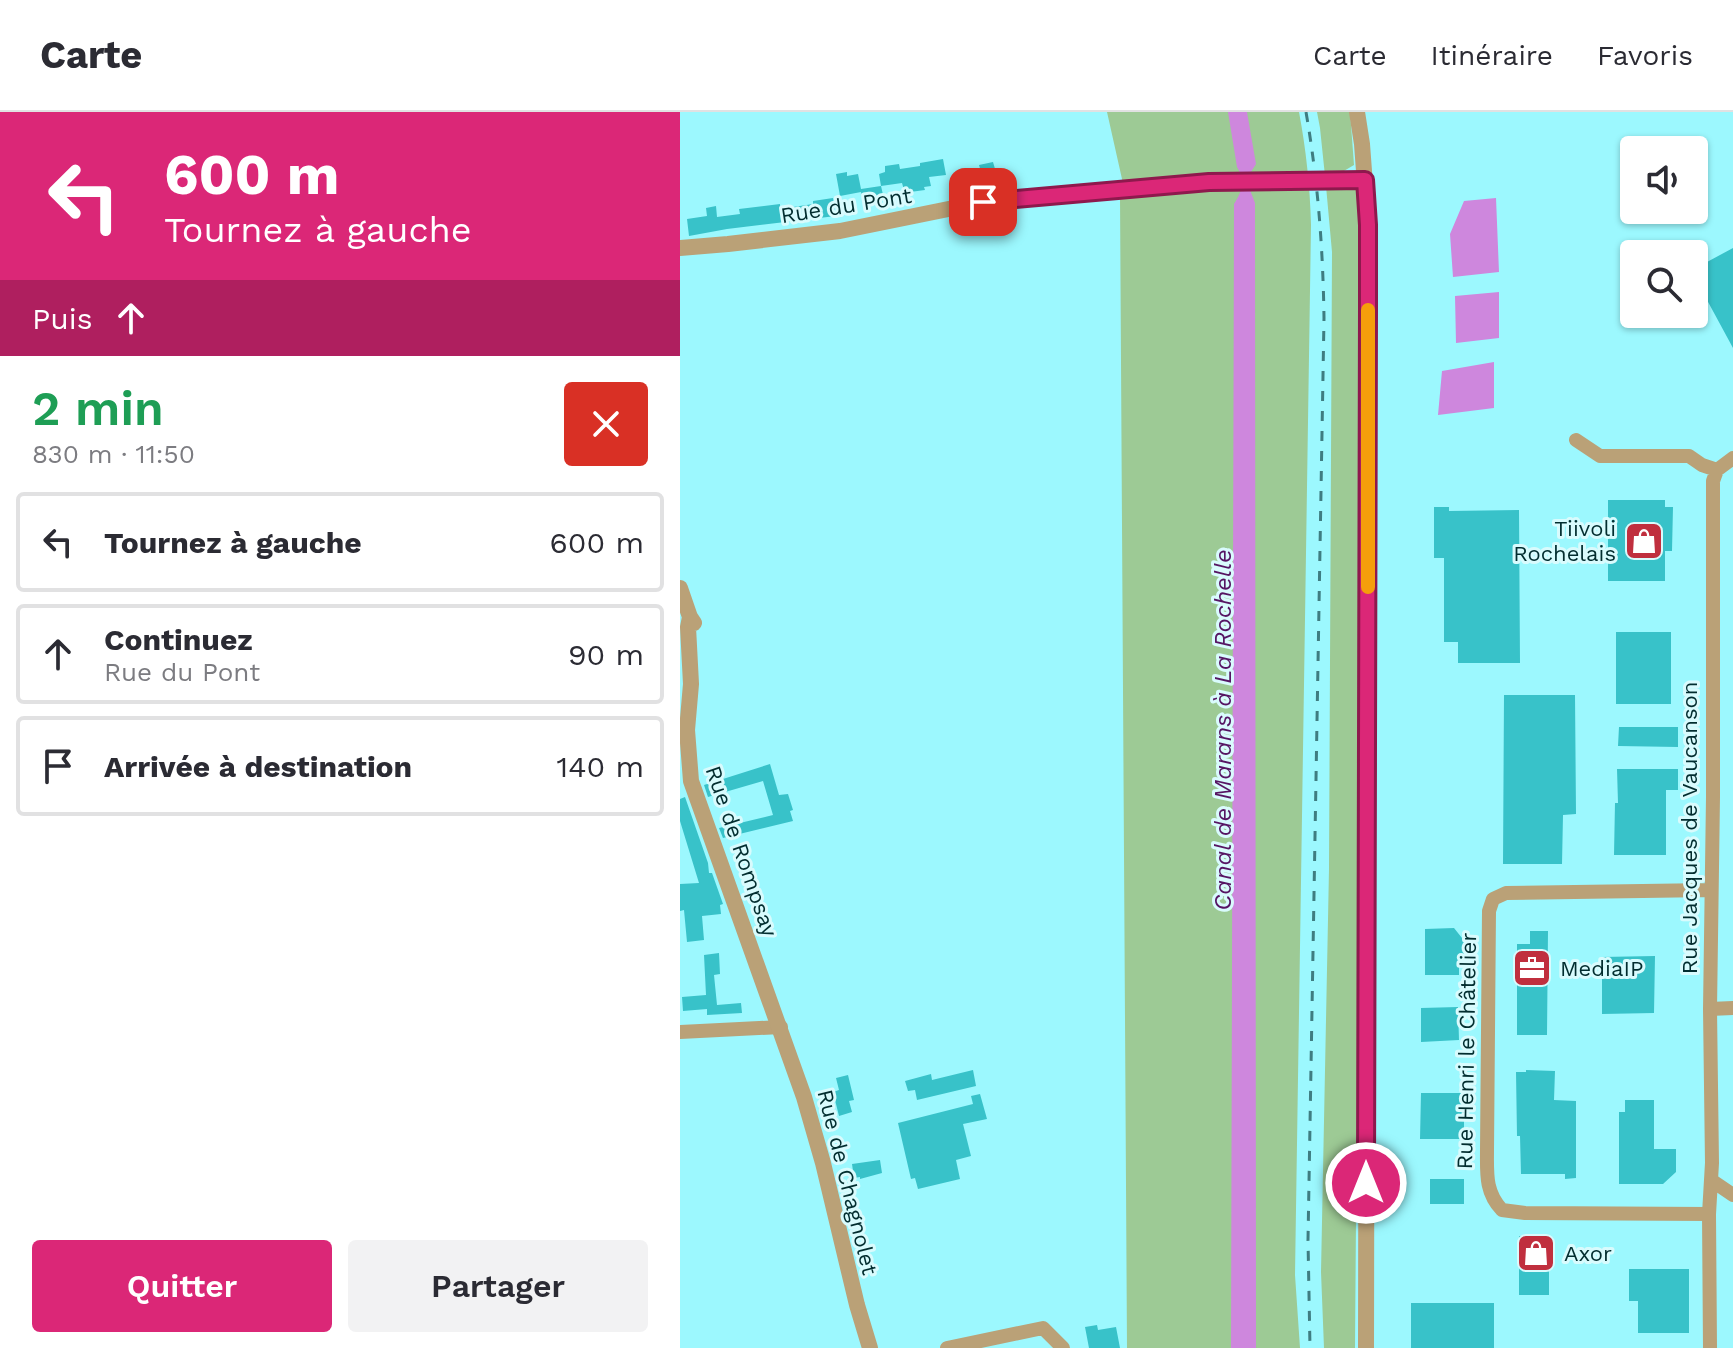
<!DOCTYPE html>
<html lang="fr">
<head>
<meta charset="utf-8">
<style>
	:root { --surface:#fff; --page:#f2f2f3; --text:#2b2b33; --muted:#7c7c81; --line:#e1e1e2; --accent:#db2777 }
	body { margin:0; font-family:"Work Sans",sans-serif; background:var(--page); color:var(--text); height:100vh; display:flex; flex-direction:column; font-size:30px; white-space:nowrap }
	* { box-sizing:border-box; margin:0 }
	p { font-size:26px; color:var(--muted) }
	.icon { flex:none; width:44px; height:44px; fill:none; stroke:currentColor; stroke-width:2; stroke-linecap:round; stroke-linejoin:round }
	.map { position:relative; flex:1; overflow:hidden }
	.side { display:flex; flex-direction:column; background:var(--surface); width:680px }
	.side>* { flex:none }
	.banner { background:#db2777; color:#fff; overflow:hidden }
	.buttons { position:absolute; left:940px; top:24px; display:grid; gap:16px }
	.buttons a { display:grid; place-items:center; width:88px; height:88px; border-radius:8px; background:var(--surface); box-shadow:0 2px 6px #0004; font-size:40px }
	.pin { position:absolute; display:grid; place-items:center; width:68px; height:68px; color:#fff; margin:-34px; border-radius:16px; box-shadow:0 4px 12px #0006 }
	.me { position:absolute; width:88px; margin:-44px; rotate:0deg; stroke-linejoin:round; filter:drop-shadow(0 0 6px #0008) }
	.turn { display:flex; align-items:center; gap:28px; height:168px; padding:0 32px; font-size:36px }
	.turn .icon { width:104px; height:104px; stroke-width:2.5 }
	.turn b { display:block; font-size:56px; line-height:68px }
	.then { display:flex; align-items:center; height:76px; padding:0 32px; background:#0003; gap:16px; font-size:30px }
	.round { display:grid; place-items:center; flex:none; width:84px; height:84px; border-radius:8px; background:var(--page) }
	.summary { display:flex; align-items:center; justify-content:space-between; height:136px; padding:0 32px }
	h1 { font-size:48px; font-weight:600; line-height:60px; color:#1e9e55 }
	.primary-button { display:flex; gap:16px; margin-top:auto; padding:16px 32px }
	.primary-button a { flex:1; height:92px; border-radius:8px; background:var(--accent); color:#fff; font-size:32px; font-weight:600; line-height:92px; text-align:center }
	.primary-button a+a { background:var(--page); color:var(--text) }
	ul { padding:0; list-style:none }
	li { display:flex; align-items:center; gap:24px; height:100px; margin:0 16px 12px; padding:0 16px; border:4px solid var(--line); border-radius:8px }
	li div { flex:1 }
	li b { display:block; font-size:30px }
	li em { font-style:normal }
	header { display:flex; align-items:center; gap:48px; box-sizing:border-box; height:112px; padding:0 40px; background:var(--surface); border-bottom:2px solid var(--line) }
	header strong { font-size:38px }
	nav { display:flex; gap:44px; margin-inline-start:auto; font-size:28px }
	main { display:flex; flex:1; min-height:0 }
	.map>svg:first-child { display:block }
</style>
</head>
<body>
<header>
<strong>Carte</strong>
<nav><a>Carte</a><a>Itinéraire</a><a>Favoris</a></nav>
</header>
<main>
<section class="side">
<div class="banner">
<div class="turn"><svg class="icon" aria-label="left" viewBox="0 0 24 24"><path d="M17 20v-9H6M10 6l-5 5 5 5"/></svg><div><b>600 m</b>Tournez à gauche</div></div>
<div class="then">Puis<svg class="icon" aria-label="ahead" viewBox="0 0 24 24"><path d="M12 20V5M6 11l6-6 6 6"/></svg></div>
</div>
<div class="summary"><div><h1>2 min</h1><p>830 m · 11:50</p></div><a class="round" style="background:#d93025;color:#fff"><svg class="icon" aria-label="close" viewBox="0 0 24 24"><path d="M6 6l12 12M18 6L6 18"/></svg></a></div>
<ul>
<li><svg class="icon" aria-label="left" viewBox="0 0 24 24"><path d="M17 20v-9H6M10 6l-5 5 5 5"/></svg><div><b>Tournez à gauche</b></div><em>600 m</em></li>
<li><svg class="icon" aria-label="ahead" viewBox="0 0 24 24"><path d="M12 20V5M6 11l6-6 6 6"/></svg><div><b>Continuez</b><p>Rue du Pont</p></div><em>90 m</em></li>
<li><svg class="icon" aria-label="arrive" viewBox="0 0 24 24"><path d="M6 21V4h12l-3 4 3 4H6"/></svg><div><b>Arrivée à destination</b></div><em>140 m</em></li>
</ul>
<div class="primary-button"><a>Quitter</a><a>Partager</a></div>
</section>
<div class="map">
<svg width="1053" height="1236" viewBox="0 0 1053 1236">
	<rect width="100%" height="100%" fill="#9cf8fe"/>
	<path fill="#9dca95" d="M427,0H619C626,37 630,75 631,113L615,1163L620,1236H447L440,84L442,67Z
		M637,0H670L674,53L657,63L645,64L640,16Z
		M646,74L677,75L681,93L683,202L675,1236H644L641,1160L649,757L652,140Z"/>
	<path fill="#ce87dd" d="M548,0H567L576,52L569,63L570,78L575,91L576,1236H551L554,92C562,79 566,69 557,55Z
		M816,86L819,160L773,165L770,122L784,89Z
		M819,180V226L776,231L775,184Z
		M814,250V296L758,303L762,259Z"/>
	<path fill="#38c2c9" d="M263,47L266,63L249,65L251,74L244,75L245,78L230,80L229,78H224L222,71L201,74L199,62L205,60V54L219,52L220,57L240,54V51Z
		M313,50L320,74L284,80L281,64L301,60L299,53Z
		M167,60V64L178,62L181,77L201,74L204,87L183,91L181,80L160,84L156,62Z
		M153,86L156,104L47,117L9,124L7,107L27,104L26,96L36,94L37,105L60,102L59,97L100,92V97L133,92V89Z
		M1053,136V236L1014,164V157Z
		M928,388H985V395H993L992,439H985V469H928Z
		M754,395H769V399L839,398L840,551H778V530H764V446H754Z
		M936,520H991V592H936Z
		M824,583H895L896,702L883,703L882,752H823Z
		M939,615H998V635L938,634Z
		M90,652L99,683L108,682L113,698L110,699L113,709L43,726L39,716L93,703L83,669L28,685L24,673Z
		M937,657H998V678H986V743H934L935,691H938Z
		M5,685L28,751L29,761H32L43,792L40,793L41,802L22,804L24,828L7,830L4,798L0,799V772L19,771L0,709V687Z
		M774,816L786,831V843L779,842V863H745V817Z
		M850,819H868L867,923H837V832H850Z
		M39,841L40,862L34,863L37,893L61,891L62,901L27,903V897L3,899L2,885L26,883L24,843Z
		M975,844L974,901L922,902V845Z
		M778,895L779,928L741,930V896Z
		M293,958L296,974L237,988L235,978L228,979L225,969L251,962L252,968Z
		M846,958L875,959L874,988L896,989V1066L885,1067V1062H841L840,1024H837L836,960H846Z
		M168,963L174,988L169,989L172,1000L159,1004L153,980L159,978L156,966Z
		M741,981H784V1027H740Z
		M300,982L307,1007L283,1012L291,1044L276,1048L280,1067L238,1077L235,1066L231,1067L218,1011L293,992L291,984Z
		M945,988H974V1037H996V1060L983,1072H939V1000H945Z
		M200,1048L202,1061L180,1067V1065L174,1066L172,1052Z
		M750,1067H784V1092H750Z
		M839,1124H869V1183H839Z
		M949,1157H1009V1221H958V1189H949Z
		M731,1191H814V1236H731Z
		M417,1213L418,1218L436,1215L440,1236H409L405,1215Z"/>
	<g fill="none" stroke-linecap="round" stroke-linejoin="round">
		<path stroke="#baa177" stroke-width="14" d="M896,328L920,344H1009L1022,353L1037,358
			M1030,897L1053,896
			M0,920L101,915
			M1031,1068L1053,1083
			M1029,1102L845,1101L822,1098C805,1080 807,1061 807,1038L809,799L813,787L826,781L1030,778
			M267,1236L363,1216L383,1236
			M1030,1236L1029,1102L1032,1051L1030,897L1033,685V369L1037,358L1053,346"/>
		<path stroke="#baa177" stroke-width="16" d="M677,0L682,32L688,113L686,1236
			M0,136L48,132L160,119L303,90L529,70L685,68
			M0,476L10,505L14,511
			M10,505L8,515L11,572L7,618L11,669L124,985L143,1051L177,1193L190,1236"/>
		<path stroke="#3f7d81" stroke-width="3" stroke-dasharray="10 10" stroke-linecap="butt" d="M626,0C638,69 643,137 644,206L628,1128L630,1236"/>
	</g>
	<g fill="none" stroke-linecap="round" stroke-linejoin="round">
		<defs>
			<path id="route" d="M303,90L529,70L685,68L688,113V196L686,1071"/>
		</defs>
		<use href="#route" stroke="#8e194d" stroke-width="20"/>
		<use href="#route" stroke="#db2777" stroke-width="14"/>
		<path stroke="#f59e0b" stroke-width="14" d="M688,475V198"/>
	</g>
	<defs>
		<symbol id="shop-square" viewBox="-11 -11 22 22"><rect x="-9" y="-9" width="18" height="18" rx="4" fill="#c02f3e" stroke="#d9fbfd"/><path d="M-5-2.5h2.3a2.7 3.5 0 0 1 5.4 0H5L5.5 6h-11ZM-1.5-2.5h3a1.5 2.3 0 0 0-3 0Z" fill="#fff"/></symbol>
		<symbol id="office-square" viewBox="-11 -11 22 22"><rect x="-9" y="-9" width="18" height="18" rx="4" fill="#c02f3e" stroke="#d9fbfd"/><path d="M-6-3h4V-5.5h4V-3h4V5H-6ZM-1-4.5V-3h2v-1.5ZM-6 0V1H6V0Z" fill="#fff"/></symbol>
	</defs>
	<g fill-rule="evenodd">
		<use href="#shop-square" x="942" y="407" width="44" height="44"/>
		<use href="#office-square" x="830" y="834" width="44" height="44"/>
		<use href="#shop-square" x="834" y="1119" width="44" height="44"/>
	</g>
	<g text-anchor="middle" stroke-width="6" stroke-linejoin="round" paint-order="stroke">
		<g font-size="22" fill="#022d2f" stroke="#d9fbfd">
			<text transform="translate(166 93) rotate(-9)" y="8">Rue du Pont</text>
			<text transform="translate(1009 716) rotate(-90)" y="8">Rue Jacques de Vaucanson</text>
			<text transform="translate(62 739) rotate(71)" y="8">Rue de Rompsay</text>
			<text transform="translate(786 939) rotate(-89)" y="8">Rue Henri le Châtelier</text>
			<text transform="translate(168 1070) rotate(76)" y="8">Rue de Chagnolet</text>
		</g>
		<g font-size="22" fill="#022d2f" stroke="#d9fbfd" text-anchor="start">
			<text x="936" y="424" text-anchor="end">Tiivoli<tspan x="936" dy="25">Rochelais</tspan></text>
			<text x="880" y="864">MediaIP</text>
			<text x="884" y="1149">Axor</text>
		</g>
		<g font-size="24" font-style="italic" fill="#561563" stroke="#d9fbfd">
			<text transform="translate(543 618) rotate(-90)" y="8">Canal de Marans à La Rochelle</text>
		</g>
	</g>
</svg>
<div class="buttons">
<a><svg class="icon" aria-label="sound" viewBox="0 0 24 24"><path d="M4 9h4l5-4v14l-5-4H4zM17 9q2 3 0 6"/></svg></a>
<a><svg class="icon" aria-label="search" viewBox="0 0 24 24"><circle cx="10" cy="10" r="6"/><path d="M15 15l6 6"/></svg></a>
</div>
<div class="pin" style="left:303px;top:90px;background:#d93025"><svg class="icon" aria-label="arrive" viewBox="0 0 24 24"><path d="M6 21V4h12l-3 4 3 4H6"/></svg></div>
<svg class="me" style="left:686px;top:1071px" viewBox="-20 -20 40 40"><circle r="17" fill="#db2777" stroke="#fff" stroke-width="3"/><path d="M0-11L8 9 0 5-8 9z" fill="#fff"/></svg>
</div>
</main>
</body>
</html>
